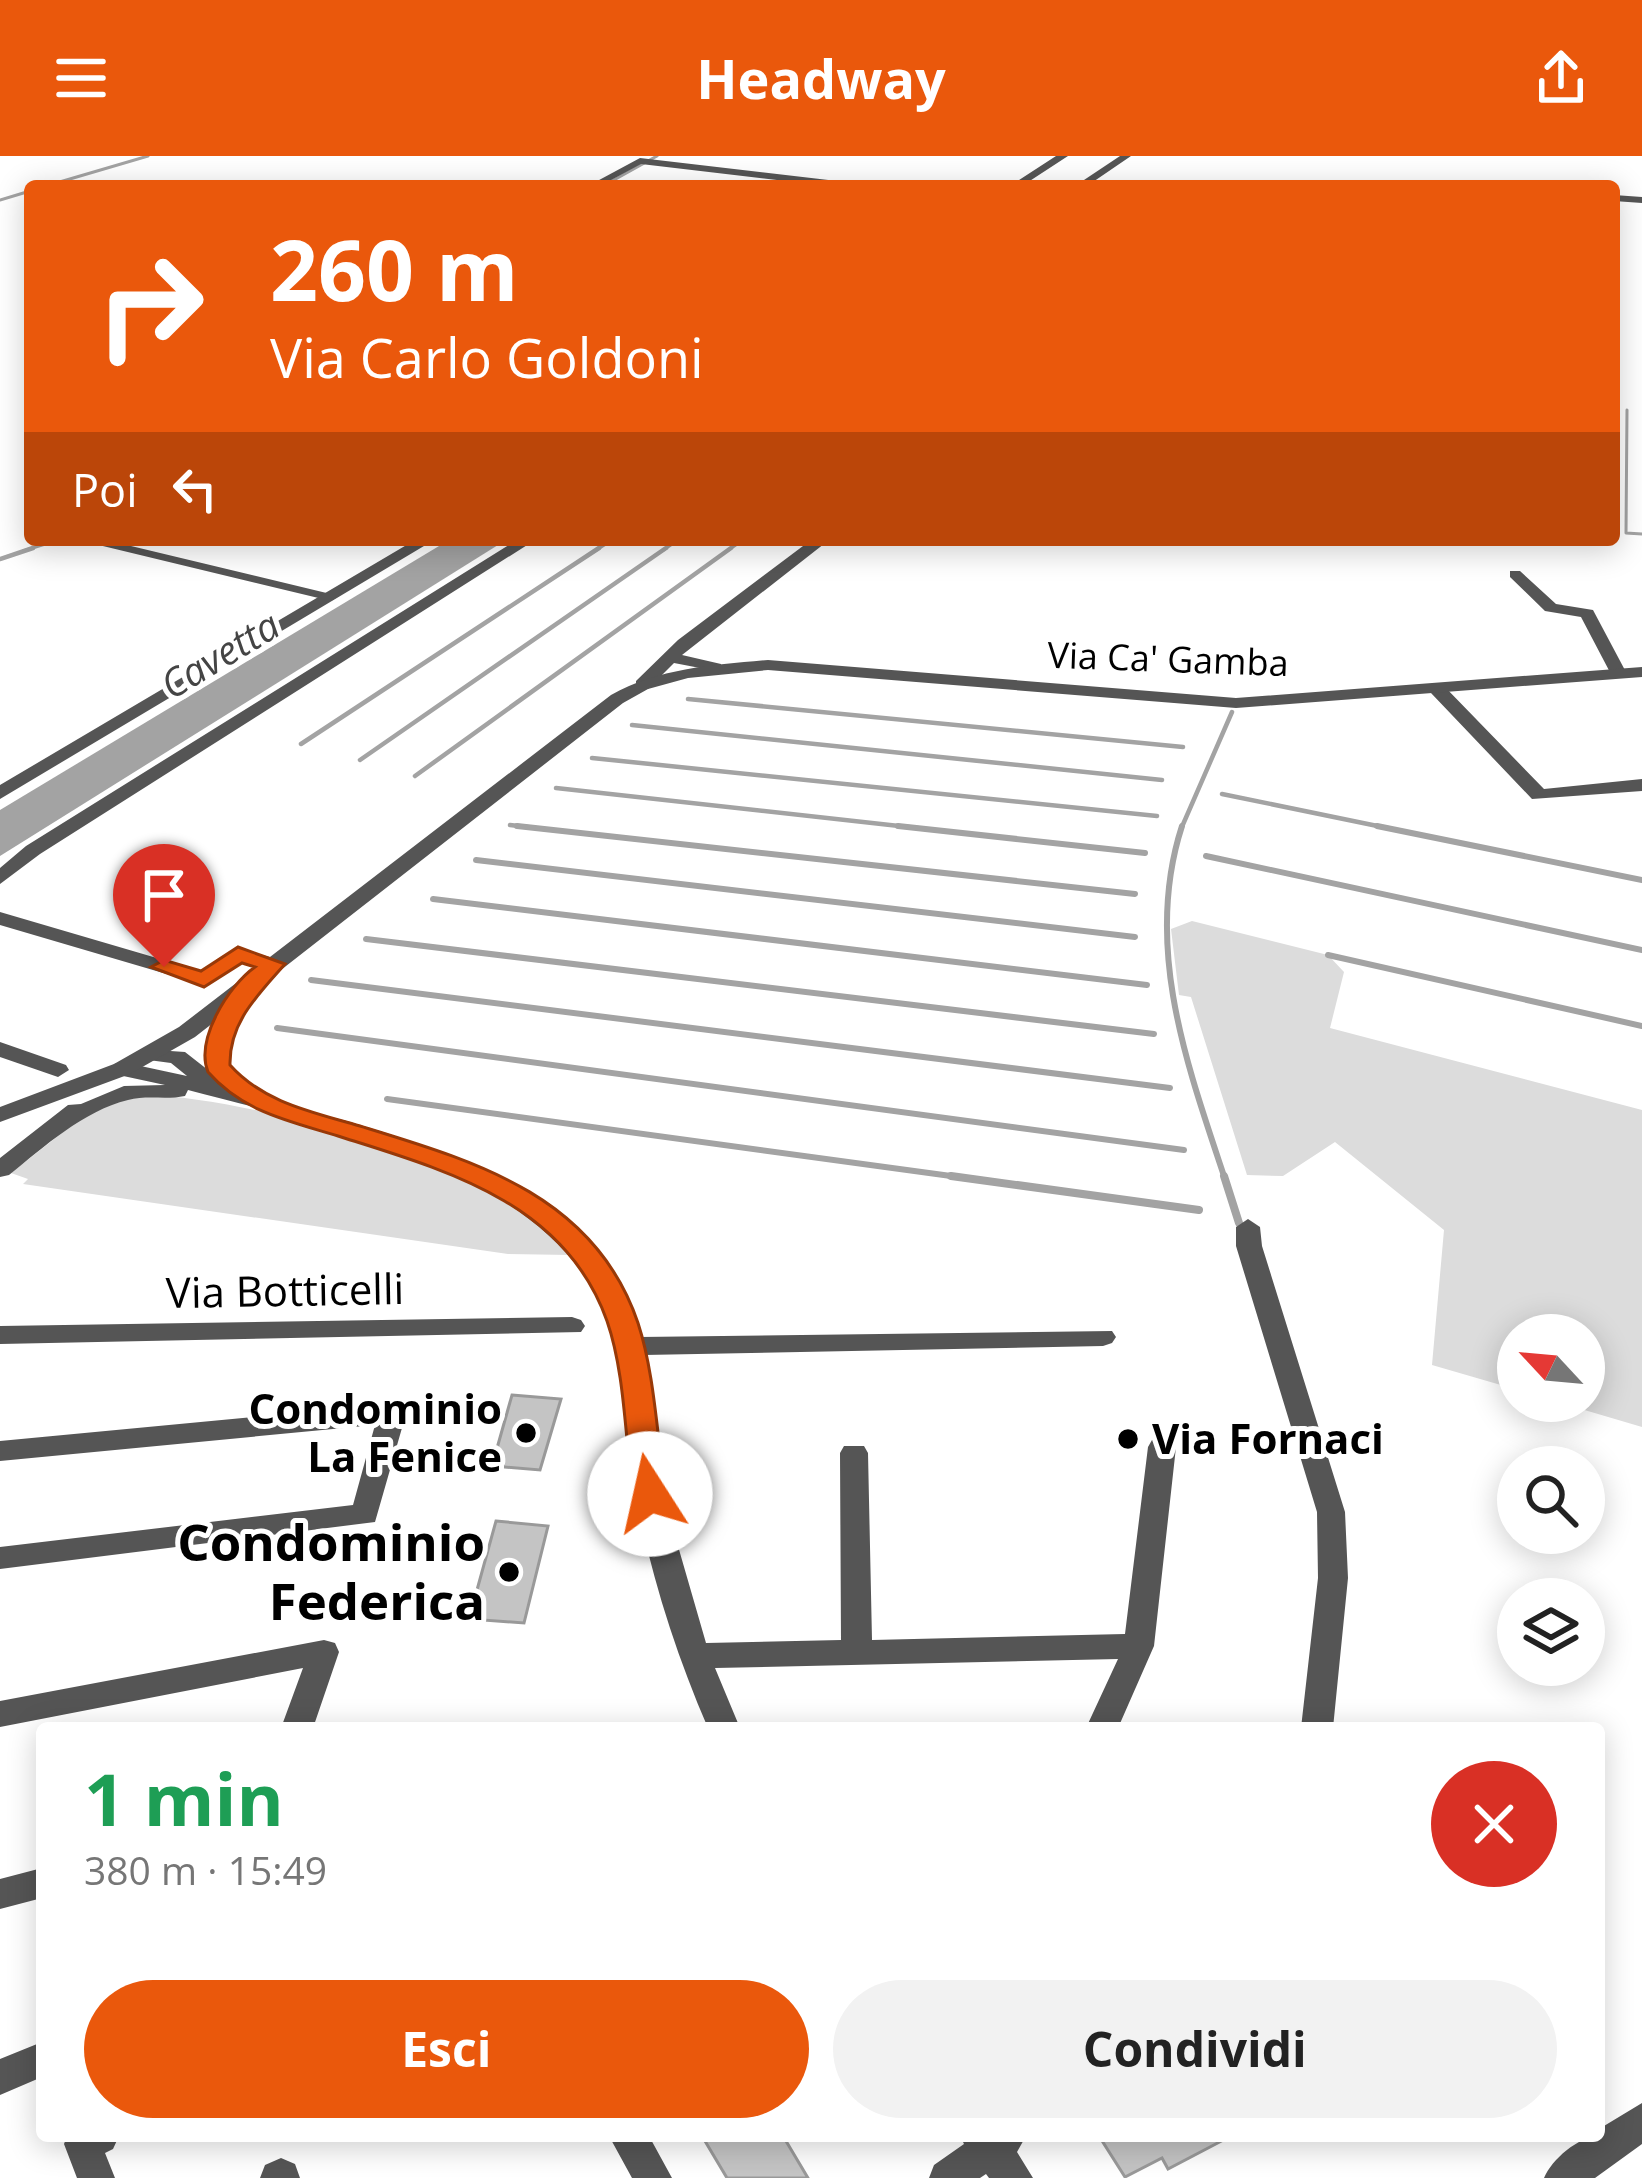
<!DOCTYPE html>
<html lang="it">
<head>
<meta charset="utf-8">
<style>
	:root { --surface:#fff; --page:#f2f2f2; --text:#222; --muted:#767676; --accent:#ea580c }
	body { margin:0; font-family:"Open Sans",sans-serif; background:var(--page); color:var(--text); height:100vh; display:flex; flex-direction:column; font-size:45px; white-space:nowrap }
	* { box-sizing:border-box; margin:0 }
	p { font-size:39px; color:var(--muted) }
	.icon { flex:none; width:66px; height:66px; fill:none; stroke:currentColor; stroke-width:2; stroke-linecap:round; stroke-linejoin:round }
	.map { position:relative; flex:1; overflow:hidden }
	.sheet { position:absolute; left:36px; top:1566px; width:1569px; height:420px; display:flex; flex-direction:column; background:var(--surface); border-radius:12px; box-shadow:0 6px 30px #0003 }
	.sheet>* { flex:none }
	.hud { position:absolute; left:24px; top:24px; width:1596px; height:366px; border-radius:12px; box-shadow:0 6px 30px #0003; background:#ea580c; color:#fff; overflow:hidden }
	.needle { width:78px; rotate:296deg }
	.controls { position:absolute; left:1497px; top:1158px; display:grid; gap:24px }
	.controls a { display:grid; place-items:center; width:108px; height:108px; border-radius:50%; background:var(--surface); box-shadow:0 6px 30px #0003; font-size:60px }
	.pin { position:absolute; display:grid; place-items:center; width:102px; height:102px; color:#fff; margin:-123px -51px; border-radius:50% 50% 50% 0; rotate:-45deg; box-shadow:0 0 12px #0007 }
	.pin .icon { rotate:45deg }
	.me { position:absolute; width:132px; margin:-66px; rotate:350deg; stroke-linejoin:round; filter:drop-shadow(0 0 9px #0008) }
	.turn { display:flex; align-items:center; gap:42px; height:252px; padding:0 48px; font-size:54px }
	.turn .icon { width:156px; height:156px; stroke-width:2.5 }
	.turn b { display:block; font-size:84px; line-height:102px }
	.then { display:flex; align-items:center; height:114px; padding:0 48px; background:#0003; gap:24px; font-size:45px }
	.round { display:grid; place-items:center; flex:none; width:126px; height:126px; border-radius:63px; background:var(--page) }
	.summary { display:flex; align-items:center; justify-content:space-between; height:204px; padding:0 48px }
	h1 { font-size:72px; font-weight:700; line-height:90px; color:#1e9e55 }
	.cta { display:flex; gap:24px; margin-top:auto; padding:24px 48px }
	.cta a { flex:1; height:138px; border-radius:72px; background:var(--accent); color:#fff; font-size:48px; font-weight:700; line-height:138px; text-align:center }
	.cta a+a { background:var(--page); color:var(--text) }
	header { display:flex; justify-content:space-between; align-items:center; height:156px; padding:0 48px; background:var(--accent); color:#fff; font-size:54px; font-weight:700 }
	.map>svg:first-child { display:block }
</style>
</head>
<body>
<header><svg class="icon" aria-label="menu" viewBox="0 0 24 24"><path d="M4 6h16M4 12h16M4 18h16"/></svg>Headway<svg class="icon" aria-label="share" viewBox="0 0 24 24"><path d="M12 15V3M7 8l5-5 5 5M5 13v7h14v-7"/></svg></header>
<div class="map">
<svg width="1642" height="2022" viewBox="0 0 1642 2022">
	<rect width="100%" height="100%" fill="#fff"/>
	<path fill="#dcdcdc" d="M1192,765L1328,799L1344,816L1330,872L1642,954V1271L1554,1245H1584V1179H1518V1234L1432,1209L1444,1074L1335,986L1283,1020L1247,1019L1191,841L1179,839L1171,773Z
		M144,938C270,946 484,1005 571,1099L508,1098L23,1028L28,1023L11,1017L90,955Z"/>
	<path fill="#a3a3a3" d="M449,384H506L0,700V654Z"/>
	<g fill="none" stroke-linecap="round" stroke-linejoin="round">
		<path stroke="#a3a3a3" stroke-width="3" d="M46,30L148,0
			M603,30L657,0
			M0,44L30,35
			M1627,254L1626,377L1642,378
			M23,395L58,384
			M595,395L612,384
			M662,395L678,384
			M727,395L743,384"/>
		<path stroke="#a3a3a3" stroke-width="4.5" d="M0,403L33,392
			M688,543L1183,591
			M632,569L1162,624
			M301,588L599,392
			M592,602L1157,660
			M360,604L666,392
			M415,620L731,392
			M556,632L926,673
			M1222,638L1392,673
			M510,669L544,673
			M1181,673L1232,556"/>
		<path stroke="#a3a3a3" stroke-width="6" d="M517,670L1135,738
			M898,670L1145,697
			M1182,670C1143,790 1187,909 1225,1023
			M1377,670L1642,724
			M1206,700L1642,794
			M476,704L1135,781
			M433,743L1147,829
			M366,783L1154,878
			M1328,799L1642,870
			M311,824L1170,932
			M277,872L1184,994
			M387,943L973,1023"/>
		<path stroke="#a3a3a3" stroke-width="8" d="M951,1020L1199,1054
			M1224,1020L1239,1067"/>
	</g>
	<path fill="#c4c4c4" stroke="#999" stroke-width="3" d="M512,1239L561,1243L540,1314L492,1310Z
		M496,1365L548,1370L524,1467L469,1463Z
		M702,1980H783L808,2022H727Z
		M1099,1980H1231L1168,2013L1162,2002L1125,2021Z"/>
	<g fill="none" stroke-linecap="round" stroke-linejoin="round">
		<path fill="#555" fill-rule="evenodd" d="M1120,0H1131L1087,30H1075Z
			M640,2L854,27L859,30H828L641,8L600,30H588Z
			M1323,27L1355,30H1318Z
			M1614,39L1642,41V47L1614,45Z
			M78,384H106L339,440L331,445Z
			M517,384H535L40,698L0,728V712L26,690Z
			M811,384H829L682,499L721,508V516L674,507L648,533H636V525L678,484Z
			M1510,415H1520L1556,448L1593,454L1627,518L1625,522H1613L1581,461L1545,455L1510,421Z
			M1437,528L1443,529L1544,633L1642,623V635L1532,643L1431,537V529Z
			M0,756L201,815L238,792L280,804L284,808L273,814L241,806L204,829L0,769Z
			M250,820L261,826L232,877L228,909C239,918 251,933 262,940C277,950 330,960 350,966C471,1002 599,1049 640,1181L1112,1175L1116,1181L1112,1187L1103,1190L644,1199L667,1352L706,1487L841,1484L840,1297L844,1290H864L868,1297L872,1484L1125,1478L1148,1291L1152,1284H1172L1176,1291L1154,1490L1118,1572H1086L1118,1503L715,1512L740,1572H708C673,1491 647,1407 632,1320C623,1270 627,1215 609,1167C553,1014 330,972 188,934L185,940C167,944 146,939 128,944C83,955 44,991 9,1019L0,1021V1002L68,949L81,948L124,930L165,929L114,918L111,913L114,908L122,906L187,920L171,907L141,903L138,898L141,893L185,896L208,914C199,880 224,849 242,821Z
			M0,886L66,909L69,914L58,921L0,901Z
			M1248,1063L1260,1071L1262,1090L1345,1356L1348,1422L1333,1572H1301L1318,1422L1317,1356L1236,1090V1071Z
			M572,1161L581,1164L585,1170L581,1176L0,1188V1170Z
			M392,1248L402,1251L406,1258L375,1366L0,1413V1391L353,1349L375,1269L0,1305V1285Z
			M324,1484L335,1487L339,1496L313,1572H281L303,1512L0,1571V1545Z
			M42,1712V1742L0,1753V1723Z
			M42,1886V1921L0,1939V1903Z
			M1642,1947V1988L1595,2022H1544C1552,2003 1578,1981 1599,1980V1973Z
			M67,1980H119L113,1993L105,1997L115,2022H77L64,1988Z
			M609,1980H649L672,2022H632Z
			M960,1980H1026L1017,1996L1033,2022H989L986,2018L980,2022H929L934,2009L964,1988Z
			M281,2002L295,2008L300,2022H260L265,2009Z"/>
		<path fill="#555" fill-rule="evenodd" d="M1056,0H1068L1022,30H1010Z
			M415,384H434L0,643V629Z
			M768,504L1236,542L1642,511V521L1236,552L768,514L688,522L648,533L623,547L195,881L130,918L0,966V951L114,908L179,871L611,539C660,512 713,509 768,504Z"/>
	</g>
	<path fill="#ea580c" stroke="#983908" stroke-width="3" d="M238,791L285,808C258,839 229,866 230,909C264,947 313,956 360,970C474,1005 595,1039 638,1167C655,1219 657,1283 666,1338L661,1346H638L633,1338C625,1283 625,1217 607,1165C565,1046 445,1014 338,980C289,965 243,956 208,916C195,884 228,830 255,811L242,807L204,831L151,811L164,804L201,815Z"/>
	<g fill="#000" stroke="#fff" stroke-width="4.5">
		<circle cx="526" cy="1277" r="12"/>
		<circle cx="1128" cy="1283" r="12"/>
		<circle cx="509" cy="1416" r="12"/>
	</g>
	<g text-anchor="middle" stroke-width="10" stroke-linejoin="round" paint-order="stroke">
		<g font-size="36" fill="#000" stroke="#fff">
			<text transform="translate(1168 503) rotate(2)" y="13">Via Ca' Gamba</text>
		</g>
		<g font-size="39" font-style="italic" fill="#444" stroke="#fff">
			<text transform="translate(220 499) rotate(-31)" y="14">Cavetta</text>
		</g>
		<g font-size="42" fill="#000" stroke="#fff">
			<text transform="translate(285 1135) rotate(-1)" y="15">Via Botticelli</text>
		</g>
		<g font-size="42" font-weight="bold" fill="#000" stroke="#fff" text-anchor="end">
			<text x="502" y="1268">Condominio<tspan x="502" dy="48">La Fenice</tspan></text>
			<text x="1152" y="1298" text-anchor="start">Via Fornaci</text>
		</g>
		<g font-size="51" font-weight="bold" fill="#000" stroke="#fff" text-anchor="end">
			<text x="485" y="1405">Condominio<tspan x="485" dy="59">Federica</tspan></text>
		</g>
	</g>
</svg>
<div class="controls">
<a><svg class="needle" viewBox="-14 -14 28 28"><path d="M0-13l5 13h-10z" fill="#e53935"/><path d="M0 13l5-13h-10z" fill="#767676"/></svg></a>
<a><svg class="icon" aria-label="search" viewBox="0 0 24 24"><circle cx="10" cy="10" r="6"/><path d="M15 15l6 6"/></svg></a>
<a><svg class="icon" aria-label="layers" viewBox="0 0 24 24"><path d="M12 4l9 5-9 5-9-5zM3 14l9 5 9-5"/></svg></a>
</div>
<div class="pin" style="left:164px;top:811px;background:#d93025"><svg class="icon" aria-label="arrive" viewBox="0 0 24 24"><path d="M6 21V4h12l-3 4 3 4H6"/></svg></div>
<svg class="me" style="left:650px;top:1338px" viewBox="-20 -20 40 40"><circle r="19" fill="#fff"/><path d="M0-13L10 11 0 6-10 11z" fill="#ea580c"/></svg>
<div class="hud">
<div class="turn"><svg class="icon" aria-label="right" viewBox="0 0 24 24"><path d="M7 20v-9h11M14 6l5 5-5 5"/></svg><div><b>260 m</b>Via Carlo Goldoni</div></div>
<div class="then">Poi<svg class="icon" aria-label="left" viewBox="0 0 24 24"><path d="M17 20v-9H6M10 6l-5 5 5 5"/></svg></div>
</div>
<section class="sheet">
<div class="summary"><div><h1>1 min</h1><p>380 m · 15:49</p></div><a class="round" style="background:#d93025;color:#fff"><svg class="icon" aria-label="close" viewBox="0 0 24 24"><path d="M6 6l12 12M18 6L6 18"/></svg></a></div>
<div class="cta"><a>Esci</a><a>Condividi</a></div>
</section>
</div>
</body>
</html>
